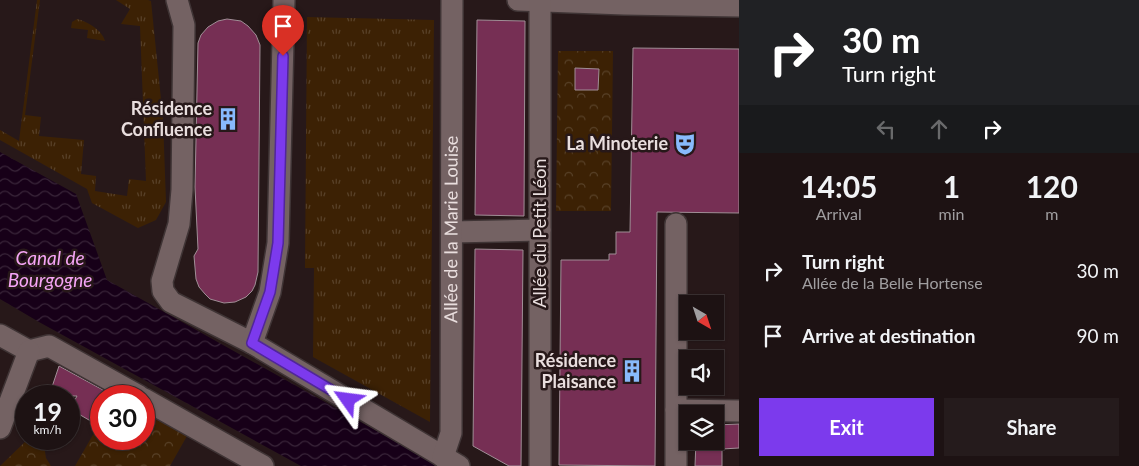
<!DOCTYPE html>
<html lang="en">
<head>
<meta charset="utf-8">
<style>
	:root { --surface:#1d1213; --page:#251b1c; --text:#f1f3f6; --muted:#a09ea0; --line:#3b3233; --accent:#7c3aed }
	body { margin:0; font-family:Lato,sans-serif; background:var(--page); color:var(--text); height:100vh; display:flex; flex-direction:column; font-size:19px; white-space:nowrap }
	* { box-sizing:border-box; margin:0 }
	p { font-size:16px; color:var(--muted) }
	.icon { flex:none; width:28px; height:28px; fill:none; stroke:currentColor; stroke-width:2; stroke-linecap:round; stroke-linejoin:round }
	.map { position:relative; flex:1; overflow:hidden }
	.side { display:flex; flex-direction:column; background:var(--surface); width:400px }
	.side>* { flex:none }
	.guide { background:#202124; color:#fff; overflow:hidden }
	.needle { width:32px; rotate:141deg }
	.tools { position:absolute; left:679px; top:295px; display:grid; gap:10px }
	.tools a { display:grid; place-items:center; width:45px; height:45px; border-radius:0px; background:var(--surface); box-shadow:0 1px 4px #0004,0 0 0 1px var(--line); font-size:25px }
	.speed { position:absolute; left:15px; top:385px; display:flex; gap:10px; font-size:25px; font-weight:700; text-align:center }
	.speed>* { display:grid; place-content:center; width:65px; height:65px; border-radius:50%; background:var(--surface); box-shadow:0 1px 4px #0004,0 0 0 1px var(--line); line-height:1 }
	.speed small { font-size:12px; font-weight:400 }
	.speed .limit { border:8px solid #d22; background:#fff; color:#111 }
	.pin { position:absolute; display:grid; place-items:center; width:42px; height:42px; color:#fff; margin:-51px -21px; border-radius:50% 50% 50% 0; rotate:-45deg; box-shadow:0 0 5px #0007 }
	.pin .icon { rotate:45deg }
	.me { position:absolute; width:55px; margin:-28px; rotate:301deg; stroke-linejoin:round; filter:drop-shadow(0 0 4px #0008) }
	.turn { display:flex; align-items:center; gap:18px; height:105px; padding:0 20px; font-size:22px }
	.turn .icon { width:65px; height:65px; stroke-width:2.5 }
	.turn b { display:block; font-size:35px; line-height:42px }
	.lanes { display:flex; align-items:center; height:48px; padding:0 20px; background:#0003; justify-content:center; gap:25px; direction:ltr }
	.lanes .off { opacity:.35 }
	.eta { display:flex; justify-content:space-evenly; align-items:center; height:85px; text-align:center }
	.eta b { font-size:30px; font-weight:700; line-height:35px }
	.cta { display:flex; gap:10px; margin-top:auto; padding:10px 20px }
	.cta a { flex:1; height:58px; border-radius:0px; background:var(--accent); color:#fff; font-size:20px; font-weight:700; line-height:58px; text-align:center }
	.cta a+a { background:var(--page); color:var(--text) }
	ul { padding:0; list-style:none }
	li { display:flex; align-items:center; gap:15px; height:65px; padding:0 20px }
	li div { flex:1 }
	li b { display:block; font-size:19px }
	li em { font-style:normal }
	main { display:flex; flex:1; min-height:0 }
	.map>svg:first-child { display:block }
</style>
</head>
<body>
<main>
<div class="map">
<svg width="739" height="466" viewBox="0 0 739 466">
	<defs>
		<pattern id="grass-tufts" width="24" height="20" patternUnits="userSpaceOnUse" patternTransform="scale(1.25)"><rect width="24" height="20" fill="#3c2104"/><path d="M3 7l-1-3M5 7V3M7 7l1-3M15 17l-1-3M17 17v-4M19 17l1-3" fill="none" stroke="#584128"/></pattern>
		<pattern id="park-crowns" width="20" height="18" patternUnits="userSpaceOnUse" patternTransform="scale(1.25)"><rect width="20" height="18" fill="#3c2104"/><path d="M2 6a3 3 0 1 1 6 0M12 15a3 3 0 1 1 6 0" fill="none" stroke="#584128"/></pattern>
		<pattern id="water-waves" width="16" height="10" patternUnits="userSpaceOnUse" patternTransform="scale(1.25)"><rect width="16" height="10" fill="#170018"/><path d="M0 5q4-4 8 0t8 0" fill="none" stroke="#392539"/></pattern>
	</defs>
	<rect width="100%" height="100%" fill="#271819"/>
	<path fill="url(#grass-tufts)" d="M37,0H40L25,115L41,117L39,136L84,140L81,174L96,176L95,191L127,196L129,179L146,181L140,26L121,24L130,9L116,0H148L151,1L163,119L166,202L156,220L138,228L92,203L87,189L0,140V130L19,141Z
		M307,17L434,20L430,422L313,357L314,268H305Z
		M77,19C87,21 103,31 105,41L87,38L88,30L71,28L72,22Z"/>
	<path fill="url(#park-crowns)" d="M558,51H613L611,211H556Z
		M144,413L187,436L170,466H75L98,426L101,428V439H121L125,441L126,439H144Z
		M28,439H43L46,458L51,466H0Z"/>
	<path fill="url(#water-waves)" d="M0,152L76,194L107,280L439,466H301L39,322L0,299Z"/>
	<path fill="#762f54" stroke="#a08e96" d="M227,19L241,21L248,26L256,35L260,45L258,272L255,285L252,291L246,297L235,302L224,303L210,299L205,294L199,287L196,279L194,256L198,249L195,187L198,43L201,35L208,27L218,21Z
		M477,20L525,21L524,216L475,215Z
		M633,48L739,49V213L657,212L655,466L559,465L561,260H609V254H616V232H630Z
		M575,68L599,69L598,90H575Z
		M475,249L523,250L521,466H509L473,446Z
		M59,366L114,396H101V427L70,409L77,396H49Z
		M739,424V448L722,449V466H695L696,441H715V425Z"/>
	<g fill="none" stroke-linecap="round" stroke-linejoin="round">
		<defs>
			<g id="minor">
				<path d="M177,0L184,25L182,190L179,224L162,281L163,291L171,302L252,343L459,466"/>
				<path d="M518,0L624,4L739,6"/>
				<path d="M452,232L540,230"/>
				<path d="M0,335L29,351L49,346L139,396"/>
				<path d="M252,343L270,292L278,243L284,0"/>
				<path d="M144,399L263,466"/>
				<path d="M676,410L739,411"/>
				<path d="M0,428L29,351"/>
				<path id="s1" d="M443,457L451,433L452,0"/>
				<path d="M540,466V1"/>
				<path d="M676,466V224"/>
			</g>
		</defs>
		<use href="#minor" stroke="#3f3435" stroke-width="24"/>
		<use href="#minor" stroke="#746263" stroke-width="21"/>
	</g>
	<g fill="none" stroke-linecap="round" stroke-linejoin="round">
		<defs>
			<path id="route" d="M283,56L278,243L270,292L252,343L348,400"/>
		</defs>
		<use href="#route" stroke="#51269a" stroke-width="12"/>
		<use href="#route" stroke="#7c3aed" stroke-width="9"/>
	</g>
	<defs>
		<symbol id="building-bare" viewBox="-9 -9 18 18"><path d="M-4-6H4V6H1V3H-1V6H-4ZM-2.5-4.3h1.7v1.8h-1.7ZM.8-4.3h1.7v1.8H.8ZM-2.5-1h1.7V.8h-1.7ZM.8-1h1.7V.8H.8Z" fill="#88bafc" stroke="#271819" stroke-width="2.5" paint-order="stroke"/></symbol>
		<symbol id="theatre-bare" viewBox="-9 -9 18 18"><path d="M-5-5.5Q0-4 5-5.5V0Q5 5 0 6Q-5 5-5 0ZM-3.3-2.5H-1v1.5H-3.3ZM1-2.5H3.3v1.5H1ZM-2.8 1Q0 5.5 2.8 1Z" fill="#88bafc" stroke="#271819" stroke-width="2.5" paint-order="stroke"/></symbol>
	</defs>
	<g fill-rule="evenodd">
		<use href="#building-bare" x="212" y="103" width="32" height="32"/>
		<use href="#theatre-bare" x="669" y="128" width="32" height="32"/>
		<use href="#building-bare" x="616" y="355" width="32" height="32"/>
	</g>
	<g text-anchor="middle" stroke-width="5" stroke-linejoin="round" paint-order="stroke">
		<g font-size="18" font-weight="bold" fill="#e9dede" stroke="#271819" text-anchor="end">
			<text x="212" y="115">Résidence<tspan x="212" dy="21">Confluence</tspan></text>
			<text x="668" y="150">La Minoterie</text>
			<text x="616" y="367">Résidence<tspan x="616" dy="21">Plaisance</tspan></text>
		</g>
		<g font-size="18" fill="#e9dede" stroke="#271819">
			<text dy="6" stroke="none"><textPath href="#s1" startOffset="229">Allée de la Marie Louise</textPath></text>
			<text transform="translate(540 233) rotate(-90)" y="6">Allée du Petit Léon</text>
		</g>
		<g font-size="19" font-style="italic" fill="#f6a5f6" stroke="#271819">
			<text x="50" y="265">Canal de<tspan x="50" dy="22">Bourgogne</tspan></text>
		</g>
	</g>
</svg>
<div class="tools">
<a><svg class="needle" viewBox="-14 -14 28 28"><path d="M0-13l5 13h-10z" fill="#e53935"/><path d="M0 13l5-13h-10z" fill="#a09ea0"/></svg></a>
<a><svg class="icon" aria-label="sound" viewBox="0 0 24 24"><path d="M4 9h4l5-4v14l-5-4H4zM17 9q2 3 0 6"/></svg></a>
<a><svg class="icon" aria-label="layers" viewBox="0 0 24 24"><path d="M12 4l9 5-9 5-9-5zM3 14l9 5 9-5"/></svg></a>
</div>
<div class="speed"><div>19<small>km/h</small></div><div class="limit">30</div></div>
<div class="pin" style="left:283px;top:56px;background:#d93025"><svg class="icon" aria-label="arrive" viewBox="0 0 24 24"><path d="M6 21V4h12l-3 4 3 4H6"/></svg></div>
<svg class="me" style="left:348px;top:400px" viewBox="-20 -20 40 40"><path d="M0-17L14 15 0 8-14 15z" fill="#7c3aed" stroke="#fff" stroke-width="4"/></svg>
</div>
<section class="side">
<div class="guide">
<div class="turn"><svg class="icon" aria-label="right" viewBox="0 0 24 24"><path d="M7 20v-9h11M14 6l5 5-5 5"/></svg><div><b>30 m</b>Turn right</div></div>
<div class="lanes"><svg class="icon off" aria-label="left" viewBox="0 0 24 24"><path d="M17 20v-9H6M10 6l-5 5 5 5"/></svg><svg class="icon off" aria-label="ahead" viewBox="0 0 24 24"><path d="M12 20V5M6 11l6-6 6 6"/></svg><svg class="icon" aria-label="right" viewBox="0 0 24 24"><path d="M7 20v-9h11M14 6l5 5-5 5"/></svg></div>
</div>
<div class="eta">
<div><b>14:05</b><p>Arrival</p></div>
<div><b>1</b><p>min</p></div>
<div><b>120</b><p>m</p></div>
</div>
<ul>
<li><svg class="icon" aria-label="right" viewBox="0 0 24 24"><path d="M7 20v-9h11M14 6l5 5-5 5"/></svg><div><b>Turn right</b><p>Allée de la Belle Hortense</p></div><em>30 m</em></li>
<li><svg class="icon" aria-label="arrive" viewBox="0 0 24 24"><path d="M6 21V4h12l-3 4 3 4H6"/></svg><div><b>Arrive at destination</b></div><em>90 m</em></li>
</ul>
<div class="cta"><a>Exit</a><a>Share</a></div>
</section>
</main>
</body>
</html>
